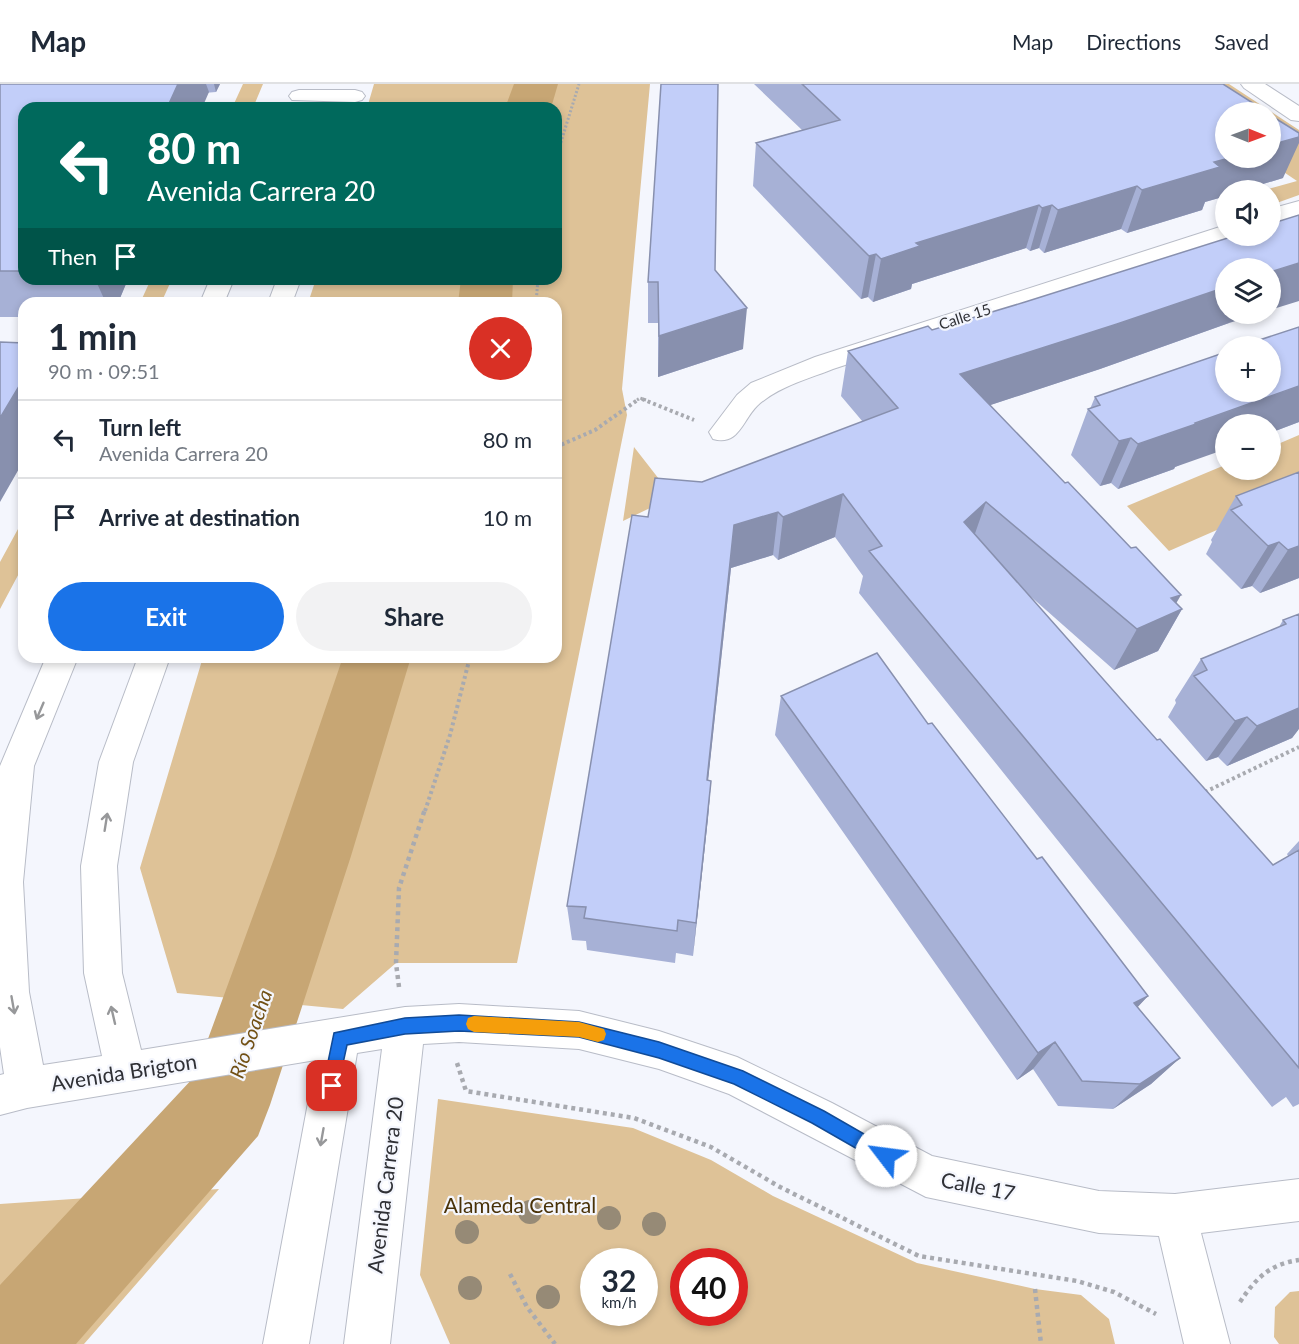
<!DOCTYPE html>
<html lang="en">
<head>
<meta charset="utf-8">
<style>
	:root { --surface:#fff; --page:#f2f2f3; --text:#1f2937; --muted:#747a83; --line:#e0e1e3; --accent:#1a73e8 }
	body { margin:0; font-family:Lato,sans-serif; background:var(--page); color:var(--text); height:100vh; display:flex; flex-direction:column; font-size:22px; white-space:nowrap }
	* { box-sizing:border-box; margin:0 }
	p { font-size:20px; color:var(--muted) }
	.icon { flex:none; width:33px; height:33px; fill:none; stroke:currentColor; stroke-width:2; stroke-linecap:round; stroke-linejoin:round }
	.map { position:relative; flex:1; overflow:hidden }
	.panel { position:absolute; left:18px; top:213px; width:544px; height:366px; display:flex; flex-direction:column; background:var(--surface); border-radius:18px; box-shadow:0 3px 9px #0003 }
	.panel>* { flex:none }
	.top-card { position:absolute; left:18px; top:18px; width:544px; height:183px; border-radius:18px; box-shadow:0 3px 9px #0003; background:#00695c; color:#fff; overflow:hidden }
	.needle { width:39px; rotate:91deg }
	.controls { position:absolute; left:1215px; top:18px; display:grid; gap:12px }
	.controls a { display:grid; place-items:center; width:66px; height:66px; border-radius:50%; background:var(--surface); box-shadow:0 3px 9px #0003; font-size:30px }
	.speed { position:absolute; left:580px; top:1164px; display:flex; gap:12px; font-size:30px; font-weight:700; text-align:center }
	.speed>* { display:grid; place-content:center; width:78px; height:78px; border-radius:50%; background:var(--surface); box-shadow:0 3px 9px #0003; line-height:1 }
	.speed small { font-size:15px; font-weight:400 }
	.speed .limit { border:9px solid #d22; background:#fff; color:#111 }
	.pin { position:absolute; display:grid; place-items:center; width:51px; height:51px; color:#fff; margin:-26px; border-radius:12px; box-shadow:0 3px 9px #0006 }
	.me { position:absolute; width:66px; margin:-33px; rotate:300deg; stroke-linejoin:round; filter:drop-shadow(0 0 4px #0008) }
	.turn { display:flex; align-items:center; gap:21px; height:126px; padding:0 30px; font-size:27px }
	.turn .icon { width:78px; height:78px; stroke-width:2.5 }
	.turn b { display:block; font-size:42px; line-height:51px }
	.then { display:flex; align-items:center; height:57px; padding:0 30px; background:#0003; gap:12px; font-size:22px }
	.round { display:grid; place-items:center; flex:none; width:63px; height:63px; border-radius:32px; background:var(--page) }
	.overview { display:flex; align-items:center; justify-content:space-between; height:102px; padding:0 30px }
	h1 { font-size:36px; font-weight:700; line-height:45px }
	.action { display:flex; gap:12px; margin-top:auto; padding:12px 30px }
	.action a { flex:1; height:69px; border-radius:36px; background:var(--accent); color:#fff; font-size:24px; font-weight:700; line-height:69px; text-align:center }
	.action a+a { background:var(--page); color:var(--text) }
	ul { padding:0; list-style:none }
	li { display:flex; align-items:center; gap:18px; height:78px; padding:0 30px; border-top:2px solid var(--line) }
	li div { flex:1 }
	li b { display:block; font-size:22px }
	li em { font-style:normal }
	header { display:flex; align-items:center; gap:36px; box-sizing:border-box; height:84px; padding:0 30px; background:var(--surface); border-bottom:2px solid var(--line) }
	header strong { font-size:28px }
	nav { display:flex; gap:33px; margin-inline-start:auto; font-size:21px }
	.map>svg:first-child { display:block }
</style>
</head>
<body>
<header>
<strong>Map</strong>
<nav><a>Map</a><a>Directions</a><a>Saved</a></nav>
</header>
<div class="map">
<svg width="1299" height="1260" viewBox="0 0 1299 1260">
	<rect width="100%" height="100%" fill="#f4f6fd"/>
	<path fill="#dec297" fill-rule="evenodd" d="M243,0H263L253,24H232Z
		M374,0H650L622,305L627,331L517,879H396L343,925L177,909L140,784L203,573H556V219H308L316,195H556V24H367Z
		M1155,0H1229L1299,46V111L1271,121L1270,106H1265L1297,97L1263,74H1270V28H1226Z
		M151,195H172L161,219H140Z
		M1299,351V410L1169,467L1127,422L1225,381L1226,386H1270L1271,363Z
		M634,363L673,413L623,437Z
		M24,434V480L0,525V478Z
		M438,1015L633,1044L711,1076L773,1112L917,1179L1035,1205L1081,1211L1109,1235L1115,1260H450L420,1191ZM594,1178H645V1228H594ZM684,1178H735V1228H684Z
		M219,1105L84,1260H0V1120Z
		M1299,1207V1260H1279L1274,1253L1275,1223L1290,1208Z"/>
	<g fill="none" stroke-linecap="round" stroke-linejoin="round">
		<path fill="#c7a674" fill-rule="evenodd" d="M514,0H558L551,24H505Z
			M461,195H513L512,219H458Z
			M343,573H411L351,772L270,1021L258,1052L76,1260H0V1201L194,993L275,772Z"/>
		<defs>
			<path id="street" d="M1299,117V131L1270,140V125Z
				M1226,141V152H1235L1234,153L833,285C808,295 777,303 757,322C742,337 739,362 713,355L709,348L737,311L751,299L815,273Z"/>
			<path id="secondary" d="M299,6H355L362,8L365,12L362,16L355,18L292,16L289,12L292,8Z
				M210,195H234L224,219H200Z
				M277,195H301L292,219H268Z
				M46,573H78L34,682L23,798L29,908L43,981L102,972L84,889L81,782L99,678L138,573H170L133,678L117,782L122,889L141,966L405,923L459,920L579,927L659,947L737,973L832,1019L932,1072L1099,1107L1175,1110L1299,1095V1137L1201,1149L1230,1260H1184L1159,1152L1099,1149L926,1113L729,1010L659,985L579,965L459,958L423,960L390,1260H344L382,965L357,969L309,1260H263L316,976L27,1024L0,1031V991L4,990L0,963V682Z"/>
			<path id="primary" d="M1241,0H1265L1299,22V37L1291,36L1244,4Z"/>
		</defs>
		<use href="#street" stroke="#b8bcc7" stroke-width="2"/>
		<use href="#secondary" stroke="#b8bcc7" stroke-width="2"/>
		<use href="#primary" stroke="#b8bcc7" stroke-width="2"/>
		<path stroke="#a8aab0" stroke-width="3" stroke-dasharray="2 2" stroke-linecap="butt" d="M556,74L579,0
			M536,219L538,195
			M637,316L640,314L646,316"/>
		<path stroke="#a8aab0" stroke-width="4" stroke-dasharray="3 3" stroke-linecap="butt" d="M642,315L694,336
			M556,363L595,346L639,315
			M1205,708L1299,663
			M425,727L450,651L470,573"/>
		<path stroke="#a8aab0" stroke-width="4.5" stroke-dasharray="4 4" stroke-linecap="butt" d="M399,903L396,879L399,804L425,725
			M457,979L466,1007L634,1034L711,1063L780,1103L919,1172L1077,1197L1114,1208L1156,1230
			M510,1190L527,1223L555,1260
			M1035,1205L1041,1260
			M1240,1218C1256,1194 1270,1180 1299,1176"/>
		<use href="#street" fill="#fff" fill-rule="evenodd"/>
		<use href="#secondary" fill="#fff" fill-rule="evenodd"/>
		<use href="#primary" fill="#fff" fill-rule="evenodd"/>
	</g>
	<g fill="#968a76">
		<circle cx="530" cy="1128" r="12"/>
		<circle cx="609" cy="1134" r="12"/>
		<circle cx="654" cy="1140" r="12"/>
		<circle cx="467" cy="1148" r="12"/>
		<circle cx="470" cy="1204" r="12"/>
		<circle cx="548" cy="1213" r="12"/>
	</g>
	<path fill="#a7b1d6" d="M0,0H220L216,8L24,24V195H128L118,219H24V233H0Z
		M754,0H1223L1283,94L1243,106H1226V112L1205,118L1202,126L1127,149L1121,145L1044,169L1039,164L1030,167L1026,164L912,200L911,205L873,218L868,213L861,215L753,102L756,59L802,46Z
		M715,186L743,265L658,293V239H648V198Z
		M1229,239L1100,285L990,321L1182,525L1158,567L1114,586L1029,511L1157,656L1273,781L1288,772L1287,770L1299,757V1020L1293,1023L1286,1013L1272,1023L859,509L863,492L835,453L778,476L773,471L731,484L708,696L711,697L708,734L693,872L676,869L675,879L587,866L586,857L572,856L567,822L648,433L702,398L863,338L841,312L848,267L932,246Z
		M1299,243V338L1270,349V340L1175,383L1174,385L1118,405L1111,399L1100,402L1071,371L1088,325H1090L1095,313Z
		M1299,388V494L1260,509L1252,502L1241,505L1206,470L1212,458L1211,456L1236,412Z
		M1299,530L1298,646L1292,654L1227,682L1218,673L1206,677L1168,633L1176,619L1175,616L1201,575L1279,543L1283,536Z
		M781,612L928,640L1148,912L1137,923L1180,974L1151,1000L1113,1025L1058,1022L1033,985L1017,996L775,651Z"/>
	<path fill="#8890ae" d="M178,0H206L209,8L202,24H167Z
		M214,0H220L216,8Z
		M1299,53V59L1283,94L1243,106H1226V112L1205,118L1202,126L1127,149L1142,106L1214,78L1229,74H1270V61Z
		M1137,102L1121,145L1044,169L1058,126Z
		M1039,121L1026,164L912,200L911,205L873,218L881,175L916,159Z
		M1052,121L1039,164L1030,167L1042,124Z
		M876,170L868,213L861,215L869,172Z
		M1299,179V217L1270,226V188Z
		M95,195H128L118,219H106Z
		M1226,203V230H1259L1229,239L1100,285L948,335L960,290Z
		M747,224L743,265L658,293L659,252Z
		M24,294V376L0,418V334Z
		M1299,302V338L1270,349V340H1226V365L1175,383L1174,385L1118,405L1138,360Z
		M1131,354L1111,399L1100,402L1119,357Z
		M843,410L835,453L778,476L783,433Z
		M986,418L971,461L964,438Z
		M778,428L773,471L731,484L704,734L707,696L734,441Z
		M1279,458L1252,502L1241,505L1268,462Z
		M1299,462V494L1260,509L1288,466Z
		M1181,511L1170,530L1182,525L1158,567L1114,586L1137,545L1171,514Z
		M1299,624V645L1292,654L1227,682L1257,642Z
		M1247,633L1218,673L1206,677L1235,637Z
		M711,697L708,734L693,872L696,839Z
		M1148,912L1122,940L1134,919Z
		M1055,958L1033,985L1017,996L1038,969Z
		M1180,974L1151,1000L1113,1025L1140,1000Z"/>
	<path fill="#c2cef9" stroke="#8890ae" stroke-width="1.5" d="M0,0H178L167,24H24V187H0Z
		M661,0H718L715,186L747,224L659,252L658,198H648Z
		M802,0H1223L1267,28H1226V74H1229L1214,78L1220,83L1142,106L1137,102L1058,126L1052,121L1042,124L1039,121L916,159L920,162L881,175L876,170L869,172L756,59L840,36Z
		M1270,31L1299,49V53L1270,61Z
		M1299,131V179L1270,188V184H1226V203L1117,240L960,290L1065,399L1068,398L1131,464L1136,463L1181,511L1171,514L1182,525L1137,545L986,418L964,438L1157,656L1160,655L1273,781L1299,766V984L869,467L882,462L843,410L783,433L778,428L734,441L707,696L711,697L696,839L678,836L677,847L584,834L586,823L567,822L632,431L648,433L655,394L702,398L898,324L848,267L928,242L932,246L1025,218L1234,152H1270V140Z
		M1299,243V302L1195,339L1196,340L1138,360L1131,354L1119,357L1088,325L1100,321L1095,313L1226,268V308H1270V262H1241Z
		M0,258L24,259V294L0,334Z
		M1299,388V462L1288,466L1279,458L1268,462L1231,426L1242,421L1236,412Z
		M1299,530V624L1257,642L1247,633L1235,637L1194,592L1207,586L1201,575L1286,540L1283,536Z
		M877,569L928,640L932,639L1037,775L1042,773L1148,912L1134,919L1180,974L1140,1000L1082,997L1055,958L1038,969L781,612Z"/>
	<defs><path id="oneway-shaft" d="M-6 0H5M1.5-3L5.5 0L1.5 3" fill="none" stroke-width="1.6" stroke-linecap="round" stroke-linejoin="round" transform="scale(1.5)"/></defs>
	<g stroke="#97989a">
		<use href="#oneway-shaft" transform="translate(40 627) rotate(113)"/>
		<use href="#oneway-shaft" transform="translate(106 738) rotate(-81)"/>
		<use href="#oneway-shaft" transform="translate(13 921) rotate(80)"/>
		<use href="#oneway-shaft" transform="translate(113 931) rotate(-103)"/>
		<use href="#oneway-shaft" transform="translate(322 1053) rotate(100)"/>
	</g>
	<path fill="#1a73e8" stroke="#114b97" stroke-width="1.5" d="M459,931L579,938L659,958L743,987L824,1027L892,1066L895,1072L892,1078L886,1080L880,1078L812,1039L734,1000L659,974L579,953L459,947L405,950L347,961L337,1007L332,1010L326,1007L323,1002L334,949L405,934Z"/>
	<path fill="#f59e0b" d="M474,932L579,938L604,945L606,950L604,956L598,958L579,953L474,948L468,945L466,940L468,934Z"/>
	<g text-anchor="middle" stroke-width="4.5" stroke-linejoin="round" paint-order="stroke">
		<g font-size="15" fill="#2f3035" stroke="#f4f6fd">
			<text transform="translate(965 233) rotate(-18)" y="5">Calle 15</text>
		</g>
		<g font-size="20" font-style="italic" fill="#715015" stroke="#f4f6fd">
			<text transform="translate(251 950) rotate(-71)" y="7">Río Soacha</text>
		</g>
		<g font-size="21" fill="#2f3035" stroke="#f4f6fd">
			<text transform="translate(124 989) rotate(-9)" y="7">Avenida Brigton</text>
			<text transform="translate(386 1101) rotate(-83)" y="7">Avenida Carrera 20</text>
			<text transform="translate(978 1103) rotate(11)" y="7">Calle 17</text>
		</g>
		<g font-size="21" fill="#493208" stroke="#f4f6fd">
			<text x="520" y="1129">Alameda Central</text>
		</g>
	</g>
</svg>
<div class="controls">
<a><svg class="needle" viewBox="-14 -14 28 28"><path d="M0-13l5 13h-10z" fill="#e53935"/><path d="M0 13l5-13h-10z" fill="#747a83"/></svg></a>
<a><svg class="icon" aria-label="sound" viewBox="0 0 24 24"><path d="M4 9h4l5-4v14l-5-4H4zM17 9q2 3 0 6"/></svg></a>
<a><svg class="icon" aria-label="layers" viewBox="0 0 24 24"><path d="M12 4l9 5-9 5-9-5zM3 14l9 5 9-5"/></svg></a>
<a>+</a>
<a>−</a>
</div>
<div class="speed"><div>32<small>km/h</small></div><div class="limit">40</div></div>
<div class="pin" style="left:332px;top:1002px;background:#d93025"><svg class="icon" aria-label="arrive" viewBox="0 0 24 24"><path d="M6 21V4h12l-3 4 3 4H6"/></svg></div>
<svg class="me" style="left:886px;top:1072px" viewBox="-20 -20 40 40"><circle r="19" fill="#fff"/><path d="M0-13L10 11 0 6-10 11z" fill="#1a73e8"/></svg>
<div class="top-card">
<div class="turn"><svg class="icon" aria-label="left" viewBox="0 0 24 24"><path d="M17 20v-9H6M10 6l-5 5 5 5"/></svg><div><b>80 m</b>Avenida Carrera 20</div></div>
<div class="then">Then<svg class="icon" aria-label="arrive" viewBox="0 0 24 24"><path d="M6 21V4h12l-3 4 3 4H6"/></svg></div>
</div>
<section class="panel">
<div class="overview"><div><h1>1 min</h1><p>90 m · 09:51</p></div><a class="round" style="background:#d93025;color:#fff"><svg class="icon" aria-label="close" viewBox="0 0 24 24"><path d="M6 6l12 12M18 6L6 18"/></svg></a></div>
<ul>
<li><svg class="icon" aria-label="left" viewBox="0 0 24 24"><path d="M17 20v-9H6M10 6l-5 5 5 5"/></svg><div><b>Turn left</b><p>Avenida Carrera 20</p></div><em>80 m</em></li>
<li><svg class="icon" aria-label="arrive" viewBox="0 0 24 24"><path d="M6 21V4h12l-3 4 3 4H6"/></svg><div><b>Arrive at destination</b></div><em>10 m</em></li>
</ul>
<div class="action"><a>Exit</a><a>Share</a></div>
</section>
</div>
</body>
</html>
